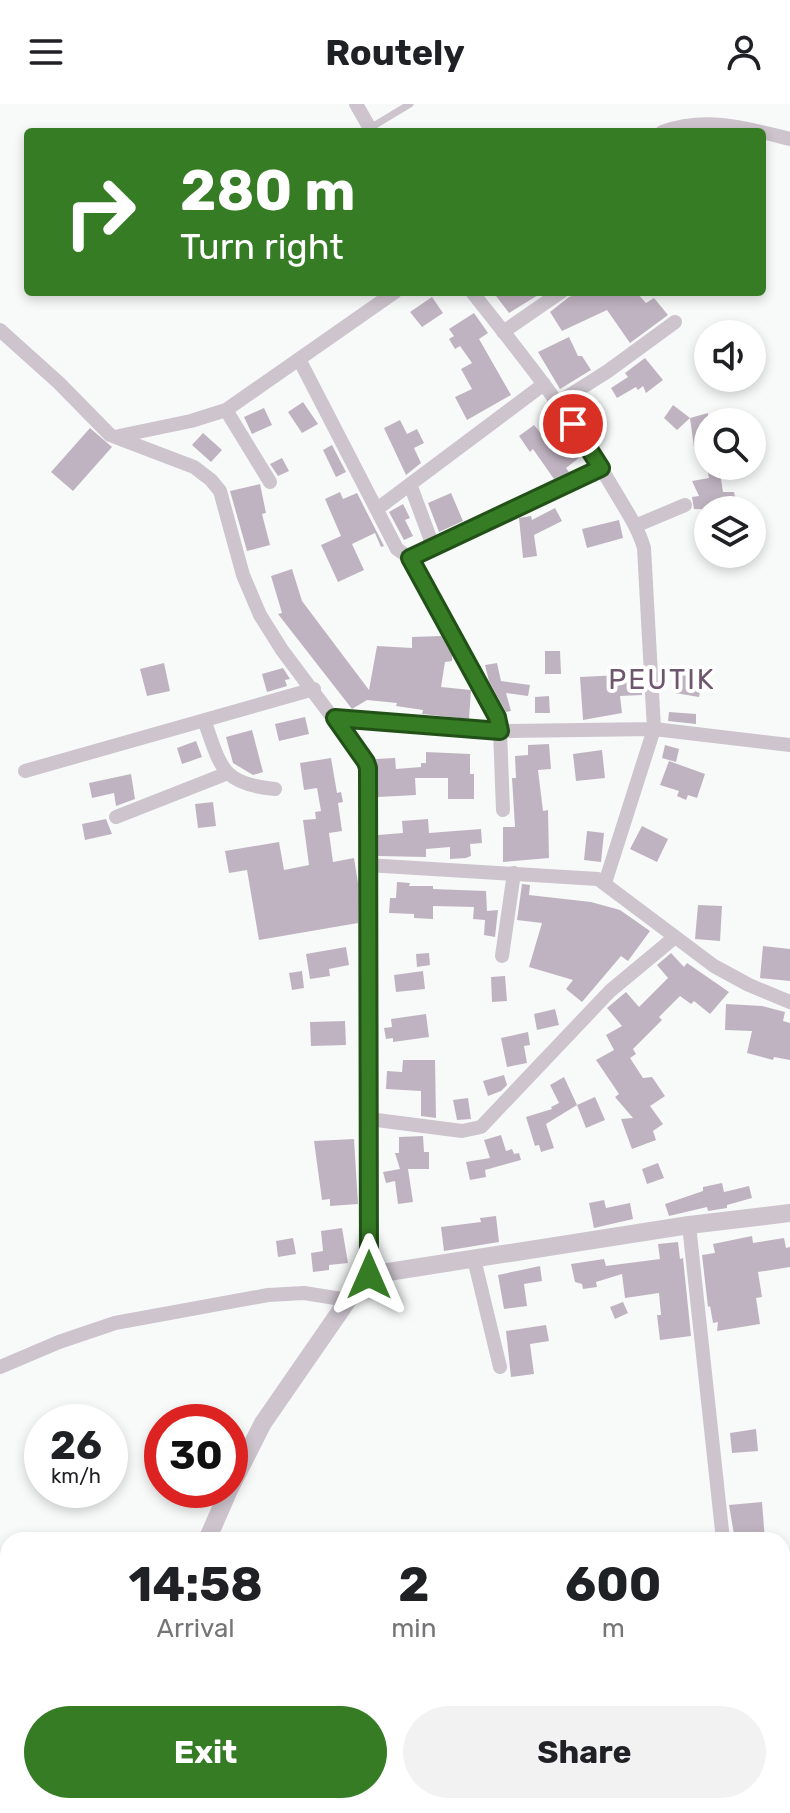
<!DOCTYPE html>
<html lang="en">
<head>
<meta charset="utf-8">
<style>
	:root { --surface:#fff; --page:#f2f2f2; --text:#202124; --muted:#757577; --accent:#357c24 }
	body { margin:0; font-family:Rubik,sans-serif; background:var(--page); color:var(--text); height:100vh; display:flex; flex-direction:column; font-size:30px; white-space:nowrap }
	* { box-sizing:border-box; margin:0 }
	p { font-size:26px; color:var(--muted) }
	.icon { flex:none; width:44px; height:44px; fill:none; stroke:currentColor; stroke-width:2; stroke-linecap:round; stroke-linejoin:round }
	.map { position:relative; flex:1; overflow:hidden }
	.details { position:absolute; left:0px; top:1428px; width:790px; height:282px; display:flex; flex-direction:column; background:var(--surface); border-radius:24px 24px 0 0; box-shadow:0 4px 12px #0003 }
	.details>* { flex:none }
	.hud { position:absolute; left:24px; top:24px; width:742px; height:168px; border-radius:8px; box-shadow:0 4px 12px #0003; background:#357c24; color:#fff; overflow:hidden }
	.fabs { position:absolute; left:694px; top:216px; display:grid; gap:16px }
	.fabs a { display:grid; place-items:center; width:72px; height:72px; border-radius:50%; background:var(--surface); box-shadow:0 4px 12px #0003; font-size:40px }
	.speed { position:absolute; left:24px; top:1300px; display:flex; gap:16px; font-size:40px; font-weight:700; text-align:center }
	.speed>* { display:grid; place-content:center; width:104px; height:104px; border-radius:50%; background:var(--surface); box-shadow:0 4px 12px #0003; line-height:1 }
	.speed small { font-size:20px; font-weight:400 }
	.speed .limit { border:12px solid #d22; background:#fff; color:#111 }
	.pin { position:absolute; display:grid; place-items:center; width:68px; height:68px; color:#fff; margin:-34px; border:4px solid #fff; border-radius:50%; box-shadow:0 2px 8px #0007 }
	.me { position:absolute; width:88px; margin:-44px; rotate:0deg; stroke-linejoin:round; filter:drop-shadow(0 0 6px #0008) }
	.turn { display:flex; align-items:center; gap:28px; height:168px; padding:0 24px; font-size:36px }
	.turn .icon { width:104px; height:104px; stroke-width:2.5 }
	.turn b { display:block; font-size:56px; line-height:68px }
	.eta { display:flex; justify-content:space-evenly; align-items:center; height:136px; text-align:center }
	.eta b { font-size:48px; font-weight:700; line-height:56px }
	.cta { display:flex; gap:16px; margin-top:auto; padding:16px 24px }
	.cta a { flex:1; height:92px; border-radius:48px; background:var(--accent); color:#fff; font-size:32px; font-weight:700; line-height:92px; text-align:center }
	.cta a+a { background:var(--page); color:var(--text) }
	header { display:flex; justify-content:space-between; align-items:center; height:104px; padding:0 24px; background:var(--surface); font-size:36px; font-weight:700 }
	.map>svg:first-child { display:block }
</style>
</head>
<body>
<header><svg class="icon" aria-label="menu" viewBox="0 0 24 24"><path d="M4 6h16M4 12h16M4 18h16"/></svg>Routely<svg class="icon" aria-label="person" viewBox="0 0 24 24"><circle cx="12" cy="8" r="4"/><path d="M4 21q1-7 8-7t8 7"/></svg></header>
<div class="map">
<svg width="790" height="1709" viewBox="0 0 790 1709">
	<rect width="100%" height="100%" fill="#f7faf9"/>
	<path fill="#c0b3c1" d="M493,188H543L509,209Z
		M582,188H636L646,199L654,194L668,211L630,239L607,206L562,227L550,208L569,193Z
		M432,193L443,209L422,223L410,208Z
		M474,209L488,229L479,235L511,291L467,316L455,293L472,285L461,265L472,259L460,242L455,245L449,235L454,232L449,225Z
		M569,233L578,252H582L591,266L560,285L538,248Z
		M645,254L663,276L646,289L643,282L638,286L636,283L617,294L611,284L628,273L625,269Z
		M587,292L594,304L577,310L572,302Z
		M303,298L318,320L302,329L288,308Z
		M673,301L690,314L708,309V341L694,343L690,314L677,326L664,314Z
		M264,304L272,321L252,330L244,313Z
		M400,316L407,330L417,325L424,339L414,344L421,359L406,371L384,324Z
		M534,321L553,344L566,334L580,353L566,364L569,368L554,375L533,345L530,348L519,332Z
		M90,324L112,343L73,387L51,368Z
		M203,329L222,346L211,358L192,341Z
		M332,341L346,368L336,373L323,346Z
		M282,354L289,367L278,372L270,360Z
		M707,362H719L723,388H734L736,399L725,400L726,406L694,405L692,393L699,392L692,377L709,374Z
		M260,380L266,409L262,410L270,441L247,447L230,387Z
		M340,388L343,395L357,389L384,442L381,443L375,429L352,440L364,466L338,478L321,441L341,432L325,395Z
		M451,389L463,417L439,428L428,399Z
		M403,400L410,414L405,416L413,432L404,436L389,408Z
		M555,404L562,417L534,431L537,452L523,454L519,414L531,412L532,416Z
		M619,416L623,434L587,444L582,425Z
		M292,465L302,497L369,586L377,542L412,544V533L441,532L452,551V557L445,558L441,583L471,586L469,615L422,610L423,606L396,602L397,599L367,596L352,605L278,510L282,509L271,472Z
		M545,547H560L561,570H545Z
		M164,559L170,587L147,592L140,565Z
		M497,559L501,577L530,581L528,592L506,589L511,607L506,608L489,577L485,561Z
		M283,564L290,575L285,576L287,582L267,588L262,570Z
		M678,568L703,572L699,593L675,589Z
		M641,570L642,591L620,592L622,609L583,616L580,573Z
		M549,592L550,609H535V593Z
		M669,608L696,610V620L668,617Z
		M305,613L309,630L279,637L275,620Z
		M252,626L263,668L253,671L233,659L226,633Z
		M196,637L202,653L182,660L177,644Z
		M549,640L551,665L538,666L543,707L548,706L549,754L503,758V723H515L512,674H516L515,652L528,651V641Z
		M665,641L679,645L676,658L662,654Z
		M602,646L605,674L576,677L573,650Z
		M426,648L470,650V670H474V695H448V674H415L416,691L378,693L376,655L395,654L396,665L421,663V659H426Z
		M331,654L337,689L341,688L343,698L338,699L342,727L329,729L333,758L354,754L358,779V819L259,836L247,766L229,769L225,747L279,738L284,766L309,761L303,716L316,715L315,708L321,707L317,684L304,686L300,659Z
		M669,657L705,670L697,694L688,691L686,696L677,692L679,687L660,681Z
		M131,670L135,695L116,702L114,689L92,694L89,679Z
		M213,698L216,722L198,724L195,700Z
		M106,715L112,730L85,736L82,720Z
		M428,715L429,729L481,725L482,739L470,740L471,752L466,754L450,755V743L426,745V753L378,752V731L403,729L402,717Z
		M642,722L668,735L657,758L630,745Z
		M587,727L604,729L601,758L584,756Z
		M397,778L410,779L409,782H433V785L486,787L487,807L498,806L495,833L484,831L485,816L473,815L474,803L433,802V815L414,814V810L389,809L390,794H396Z
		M522,780L530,781L529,791L591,798L620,806L650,827L628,857L621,852L582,898L566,885L573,876L529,863L542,819L517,816Z
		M698,801L722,802L720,837L695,835Z
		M763,842L790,845V877L760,874Z
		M346,843L349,861L329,865L330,872L310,875L306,850Z
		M429,849L430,861L417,863L416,850Z
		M671,849L684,863L687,859L729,888L710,910L694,897L691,900L680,892L659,913L662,916L633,945L636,950L630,954L643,974L652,973L665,992L650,1002L663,1020L653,1027L656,1036L632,1045L621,1015L633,1014L615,993L619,990L596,956L614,946L606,931L622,922L607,904L626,888L639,903L668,874L657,861Z
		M302,867L304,884L292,886L289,869Z
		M423,867L425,885L396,888L394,871Z
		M505,872L507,897L492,898L491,873Z
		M726,900L762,902L785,908L783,917L790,919V956L774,953L773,956L747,949L752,927L725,926Z
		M555,905L559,921L537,926L534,910Z
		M426,910L429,933L393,938V934L386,935L384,924L392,923L391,915Z
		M345,917L346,941L311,942L310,918Z
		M528,928L530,941L524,942L527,959L507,963L501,934Z
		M403,956H435L436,1014L421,1012V987L386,985L387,967L402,968Z
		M504,971L507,981L501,987L488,992L483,977Z
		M564,973L577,1001L546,1020L554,1044L541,1048L539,1041L535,1042L526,1013L552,1005L551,1003L559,999L550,981Z
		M595,993L605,1016L586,1024L577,1001Z
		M468,994L471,1015L457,1016L453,996Z
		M501,1031L506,1047L512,1045L514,1050L519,1049L521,1056L485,1066L486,1073L470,1076L466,1058L490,1054L484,1036Z
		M423,1032L424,1048H429V1065H408L413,1098L398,1100L395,1077L386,1079L383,1068L400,1065L395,1049H399V1033Z
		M354,1035L358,1100L330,1102V1095L322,1096L314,1037Z
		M658,1059L664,1074L647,1080L642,1065Z
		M722,1079L724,1088L749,1082L752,1094L727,1101V1104L708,1107L707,1103L669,1112L665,1100L703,1087V1083Z
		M604,1096L606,1104L630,1099L633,1115L594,1124L589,1099Z
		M496,1112L499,1138L444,1147L441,1123L481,1118L480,1114Z
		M342,1124L348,1159L329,1161V1166L313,1168L311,1149L323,1147L321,1127Z
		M752,1132L753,1139L784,1134L786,1144L790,1143V1163L758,1168L762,1193L756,1194L760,1220L717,1227L718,1218L713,1219L710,1202L708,1203L702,1151L715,1149L713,1140Z
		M293,1134L296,1150L278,1153L276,1137Z
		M678,1138L680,1155L683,1154L691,1232L660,1236L657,1211H661L659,1189L625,1194L622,1170L596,1178L597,1183L583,1185L582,1180L575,1178L571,1160L604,1155L606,1162L660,1155L658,1140Z
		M540,1162L542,1177L524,1180L527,1202L504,1205L498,1171Z
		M623,1198L628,1209L615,1215L610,1203Z
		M546,1221L549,1237L530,1240L534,1270L511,1273L506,1227Z
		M756,1325L758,1347L732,1349L730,1329Z
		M762,1398L765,1436H735L729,1401Z"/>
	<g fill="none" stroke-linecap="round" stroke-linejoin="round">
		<path stroke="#cdc4cd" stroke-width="7" d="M370,24L410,0"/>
		<path stroke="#cdc4cd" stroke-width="14" d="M356,0L372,28
			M662,28C706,12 746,24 790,35
			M472,188C522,251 572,313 613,384C624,403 638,423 644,444L654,625L605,779
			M0,226L59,279L110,331L194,363L211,376L220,387L243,471L260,511L282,546L368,661L369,1171
			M503,228L561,188
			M300,257L397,445L410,454
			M559,298L608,267L675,218
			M226,306L270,378
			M119,332L191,317L226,306L395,188
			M410,380L433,442
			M377,405L544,280
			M635,422L685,401
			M335,614L500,627L654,625L790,641
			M204,616C221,662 220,680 275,685
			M25,667L314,585
			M503,706L500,627L497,613L410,454L601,364
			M116,713L228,669
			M367,761L598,775L714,862L749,881L790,898
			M502,852L514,769
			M369,1015L462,1027L481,1023L610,887L675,833
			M689,1121L723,1436
			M474,1155L500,1263
			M0,1263L59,1238L115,1219L268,1191L304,1189L348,1196"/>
		<path stroke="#cdc4cd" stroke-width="18" d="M230,1384L263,1319L348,1196L369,1171L689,1121L790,1109
			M207,1436L229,1386
			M85,1709L88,1702"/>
	</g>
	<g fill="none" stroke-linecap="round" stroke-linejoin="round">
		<defs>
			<path id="route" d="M369,1171L368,664L366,658L335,614L500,627L497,613L410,454L601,364L573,320"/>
		</defs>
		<use href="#route" stroke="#225117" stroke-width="20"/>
		<use href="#route" stroke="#357c24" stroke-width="14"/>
	</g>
	<g text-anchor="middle" stroke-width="8" stroke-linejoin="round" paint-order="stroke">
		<g font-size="28" letter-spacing="2" fill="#6e566e" stroke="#fff">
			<text x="662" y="585">PEUTIK</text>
		</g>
	</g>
</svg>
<div class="fabs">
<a><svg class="icon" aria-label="sound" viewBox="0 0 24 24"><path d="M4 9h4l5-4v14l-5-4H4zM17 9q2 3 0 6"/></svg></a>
<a><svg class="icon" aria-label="search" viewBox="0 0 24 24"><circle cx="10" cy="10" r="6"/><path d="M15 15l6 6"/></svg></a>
<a><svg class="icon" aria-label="layers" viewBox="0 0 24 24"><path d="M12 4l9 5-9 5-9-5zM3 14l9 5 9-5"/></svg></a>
</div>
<div class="speed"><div>26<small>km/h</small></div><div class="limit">30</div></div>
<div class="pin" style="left:573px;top:320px;background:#d93025"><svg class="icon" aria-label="arrive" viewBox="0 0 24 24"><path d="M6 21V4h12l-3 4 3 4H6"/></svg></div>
<svg class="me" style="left:369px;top:1171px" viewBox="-20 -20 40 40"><path d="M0-17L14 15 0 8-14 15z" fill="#357c24" stroke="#fff" stroke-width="4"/></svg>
<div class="hud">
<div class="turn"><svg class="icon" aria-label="right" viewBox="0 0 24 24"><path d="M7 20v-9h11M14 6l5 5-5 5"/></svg><div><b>280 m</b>Turn right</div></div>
</div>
<section class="details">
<div class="eta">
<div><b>14:58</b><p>Arrival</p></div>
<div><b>2</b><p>min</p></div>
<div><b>600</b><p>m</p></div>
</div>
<div class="cta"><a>Exit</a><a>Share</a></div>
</section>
</div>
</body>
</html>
